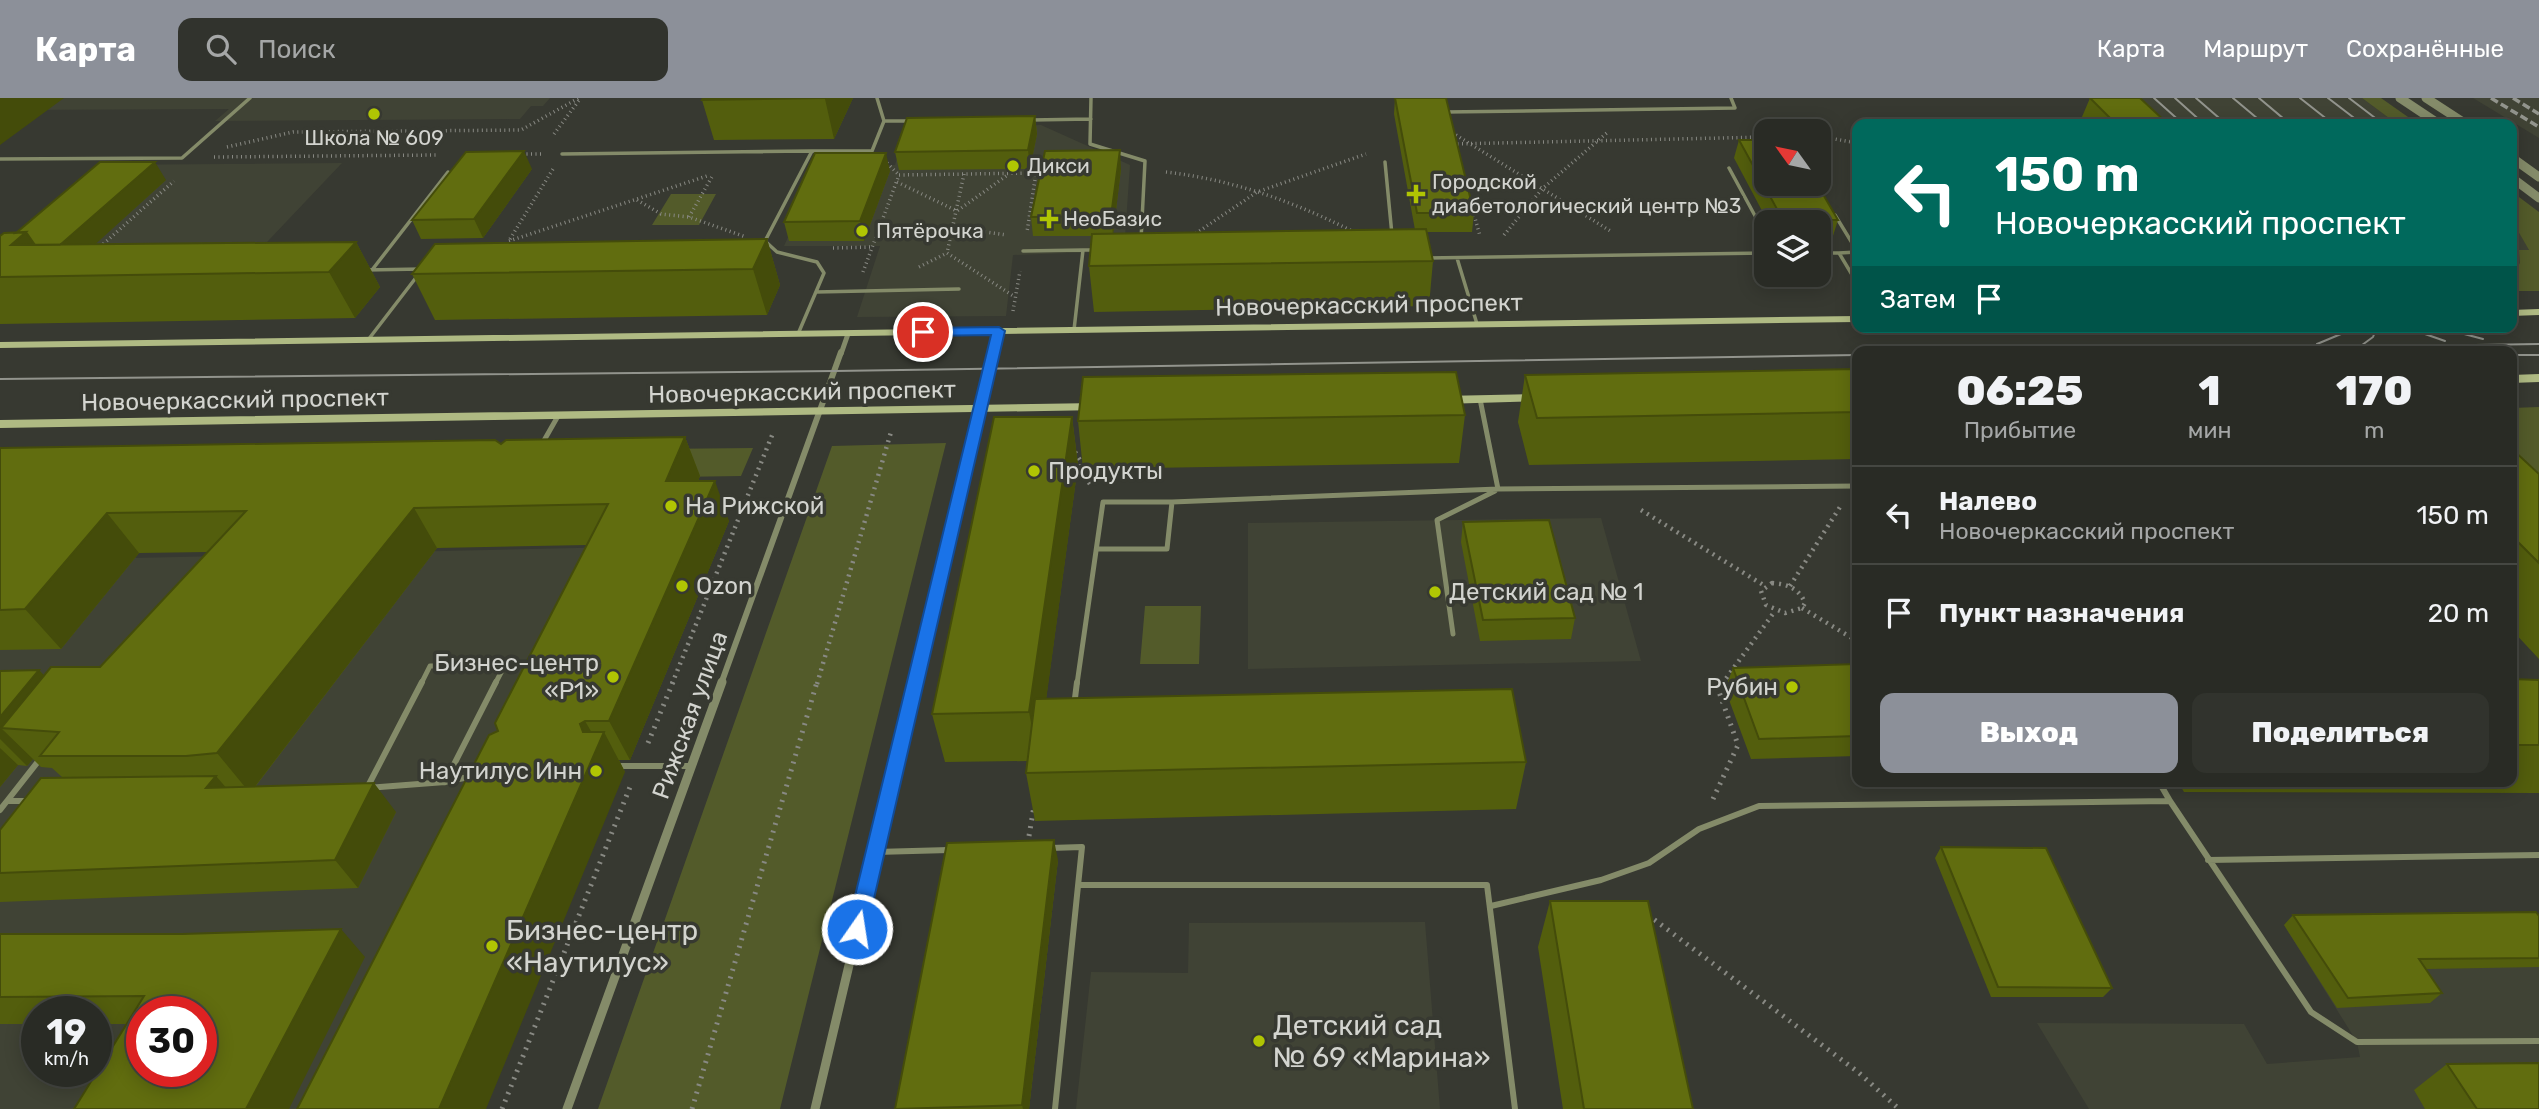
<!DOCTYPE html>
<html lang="ru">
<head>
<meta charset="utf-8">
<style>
	:root { --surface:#292b25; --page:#31332d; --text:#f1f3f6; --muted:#a5a7a7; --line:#454742; --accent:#8c9099 }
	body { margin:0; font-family:Rubik,sans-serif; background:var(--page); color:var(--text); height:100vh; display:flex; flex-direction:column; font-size:26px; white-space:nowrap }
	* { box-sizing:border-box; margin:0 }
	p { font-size:23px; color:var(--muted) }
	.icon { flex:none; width:38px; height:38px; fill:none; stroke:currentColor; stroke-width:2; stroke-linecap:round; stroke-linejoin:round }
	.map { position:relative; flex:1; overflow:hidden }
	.side { position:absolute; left:1852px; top:248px; width:665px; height:441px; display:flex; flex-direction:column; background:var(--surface); border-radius:14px; box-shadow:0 4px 18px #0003,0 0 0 2px var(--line) }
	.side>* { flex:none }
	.banner { position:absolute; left:1852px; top:21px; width:665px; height:214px; border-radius:14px; box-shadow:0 4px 18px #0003,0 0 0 2px var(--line); background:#00695c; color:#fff; overflow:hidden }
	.needle { width:46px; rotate:303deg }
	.fabs { position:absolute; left:1754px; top:21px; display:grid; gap:14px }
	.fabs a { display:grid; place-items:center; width:77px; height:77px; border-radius:14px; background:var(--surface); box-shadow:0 4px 18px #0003,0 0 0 2px var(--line); font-size:35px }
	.speed { position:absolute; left:21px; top:898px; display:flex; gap:14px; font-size:35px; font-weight:700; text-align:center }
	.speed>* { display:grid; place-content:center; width:91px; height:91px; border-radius:50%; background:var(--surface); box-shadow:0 4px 18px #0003,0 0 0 2px var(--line); line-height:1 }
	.speed small { font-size:18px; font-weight:400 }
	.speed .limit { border:10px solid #d22; background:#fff; color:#111 }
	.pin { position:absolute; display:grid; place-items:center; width:60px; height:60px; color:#fff; margin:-30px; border:4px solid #fff; border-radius:50%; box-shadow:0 2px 7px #0007 }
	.me { position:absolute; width:77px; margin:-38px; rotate:13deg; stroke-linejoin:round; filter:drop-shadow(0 0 5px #0008) }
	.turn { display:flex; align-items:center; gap:24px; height:147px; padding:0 28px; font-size:32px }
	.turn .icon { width:91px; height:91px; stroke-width:2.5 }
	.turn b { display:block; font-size:49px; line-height:60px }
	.then { display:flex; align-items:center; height:66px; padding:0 28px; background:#0003; gap:14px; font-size:26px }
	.eta { display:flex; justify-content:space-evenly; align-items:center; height:119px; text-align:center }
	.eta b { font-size:42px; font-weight:800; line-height:49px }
	.primary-button { display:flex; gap:14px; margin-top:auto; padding:14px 28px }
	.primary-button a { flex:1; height:80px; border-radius:14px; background:var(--accent); color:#fff; font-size:28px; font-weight:800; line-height:80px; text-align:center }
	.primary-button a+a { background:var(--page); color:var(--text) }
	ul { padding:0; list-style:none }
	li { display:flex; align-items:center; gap:21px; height:98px; padding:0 28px; border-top:2px solid var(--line) }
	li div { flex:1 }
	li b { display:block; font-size:26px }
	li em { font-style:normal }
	header { display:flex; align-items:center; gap:42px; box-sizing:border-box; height:98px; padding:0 35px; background:var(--accent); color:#fff }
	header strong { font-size:33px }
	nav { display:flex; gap:38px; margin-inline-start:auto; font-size:24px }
	.search { width:490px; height:63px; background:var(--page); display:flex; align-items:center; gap:18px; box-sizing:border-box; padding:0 24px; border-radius:14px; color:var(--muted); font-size:26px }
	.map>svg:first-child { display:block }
</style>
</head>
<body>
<header>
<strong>Карта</strong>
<div class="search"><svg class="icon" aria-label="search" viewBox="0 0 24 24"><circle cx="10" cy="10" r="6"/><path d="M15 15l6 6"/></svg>Поиск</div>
<nav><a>Карта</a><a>Маршрут</a><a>Сохранённые</a></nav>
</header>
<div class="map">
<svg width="2539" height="1011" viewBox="0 0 2539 1011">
	<rect width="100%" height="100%" fill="#373931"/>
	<path fill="#404335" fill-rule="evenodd" d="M0,0H550L543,8H531L520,21L215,23L229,11L0,12Z
		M2124,0H2362L2397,26H2151Z
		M2473,0H2539V40Z
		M1041,27L1130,67L1124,153L1013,157L1006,218L857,219L880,148H784L820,69L895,67L906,31Z
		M342,65L249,163L0,147L99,67Z
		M2511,121L2530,153L2511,178Z
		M1601,420L1641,563L1248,571V425Z
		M622,449L344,1011H0V463ZM37,914H96V973H37ZM142,914H201V973H142Z
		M1425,824L1440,1011H1076L1091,874L1188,875L1189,825Z
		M2524,824L2539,845V1011H2089L2037,925L2244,926L2267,966L2360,959L2357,944L2284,827Z"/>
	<path fill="#535b2a" d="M2362,0H2381L2418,26H2397Z
		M2511,93L2539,114V193H2511V178L2520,165L2519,152H2529L2511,121Z
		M671,96H716L699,127H652Z
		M2539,309V408L2511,381V310Z
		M946,345L780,1011H598L832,348Z
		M753,350L741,378L544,381L560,352Z
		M1145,508H1201L1199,566H1140Z"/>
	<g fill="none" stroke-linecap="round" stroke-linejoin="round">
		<path stroke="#888983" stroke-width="3.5" stroke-dasharray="1 3.5" stroke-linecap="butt" d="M554,36L580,1
			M1456,37L1612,134
			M1818,38L1857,45
			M1453,46L1766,39
			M227,49L293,34L521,32L579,0
			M522,56H541
			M214,59L436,57
			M887,65L899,77
			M1166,74C1234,82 1295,104 1356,135
			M964,76L947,155L1015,199
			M897,84L957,113L1009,76
			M637,102L661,116L689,119L746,139
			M1473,113L1480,138
			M689,119L713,77
			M877,135L978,133L1007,137
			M1504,137L1542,91L1609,33
			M1192,138L1257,94L1366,56
			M510,141L553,71
			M509,143L710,77
			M100,149L174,83
			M833,150L872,149
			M919,169L947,155
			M863,174L899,77L1036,75L1027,134
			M1013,213L1020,173"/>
		<path stroke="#888983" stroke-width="4.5" stroke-dasharray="2 5" stroke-linecap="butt" d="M1075,354L1081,364L1080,373L1090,386
			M1641,412L1765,488
			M1772,485C1787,486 1799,490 1805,505L1802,510L1785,515L1766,507L1761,493Z
			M1790,488L1840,409
			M1802,510L1857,543
			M672,586L773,335
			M817,586L891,334
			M1722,586L1775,513"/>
		<path stroke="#888983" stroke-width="5" stroke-dasharray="2 6" stroke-linecap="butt" d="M648,645L673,584
			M1713,701L1738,647L1718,591L1723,584
			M1029,738L1034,708
			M1648,817L1858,974L1899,1011
			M502,1011L630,689
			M692,1011L817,584"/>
		<path stroke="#848b69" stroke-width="3.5" d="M877,0L884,23
			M1091,0L1090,46L1145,63L1141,142
			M1445,14L1735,10L1731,0
			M1031,22L1091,21
			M562,56L812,53
			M0,61L182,60L250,0
			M1385,64L1392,137
			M1729,70L1766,138
			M1835,117L1857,153
			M1023,153L1083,152
			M1857,154L1839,155L1857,185
			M1818,155H1839
			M1427,160L1766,155
			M1457,160L1477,226
			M365,172L422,171
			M372,172L448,74
			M816,194L959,191
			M1074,232L1083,152H1098
			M798,236L824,175L817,164L777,154L765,143L812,53H872L884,23H913
			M368,242L418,177"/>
		<path stroke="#848b69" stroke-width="5" d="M1480,301L1498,391L1857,388
			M542,346L558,318
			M1098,451H1167L1172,404
			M1453,536L1437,422L1495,393
			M421,586L430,568L505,567L495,586
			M1077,586L1103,404H1172L1498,391"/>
		<path stroke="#848b69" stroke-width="6" d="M422,584L367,690L445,684
			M1075,600L1077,584
			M618,668H692
			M445,684L496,584
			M445,684L473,678
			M7,703L40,661
			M2170,703L2311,914L2357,944L2539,943
			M0,712L7,703H29
			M1050,750L1082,749L1055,1011
			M876,754L949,752
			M2208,762L2539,757
			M1080,787H1487L1515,1011
			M1491,808L1601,782L1649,765L1699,731L1759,708L2170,703L2159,684"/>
		<path stroke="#848b69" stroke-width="5" d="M841,256L848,236
			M994,256L999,233"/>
		<path stroke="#848b69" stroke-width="6" d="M721,586L841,254
			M916,586L994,254"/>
		<path stroke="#848b69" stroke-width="9" d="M567,1011L722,584
			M815,1011L916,584"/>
		<path stroke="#848b69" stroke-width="9" d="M2400,0L2439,26
			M2426,0L2466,26
			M2511,59L2539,79
			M2511,79L2539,100"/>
		<path fill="#afba83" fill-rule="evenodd" d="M2539,211V217L2511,218V212Z
			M1857,218V224L0,250V244Z
			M2539,276V284L2511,285V277Z
			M1538,296L1544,300L1542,303L1443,306L1437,302L1443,298Z
			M1097,305L1101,306L1103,309L1101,312L0,330V322Z"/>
		<path stroke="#92948d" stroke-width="2" d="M2154,0L2183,26
			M2175,0L2204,26
			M2196,0L2226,26
			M2233,0L2264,26
			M2259,0L2290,26
			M2300,0L2333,26
			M2328,0L2362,26
			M2349,0L2383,26
			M2511,145V167
			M2405,229L2445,243
			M2438,229L2483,241
			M2317,246L2341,236L2346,229
			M2358,250L2373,239L2377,229
			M2035,254L2539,246
			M2511,257H2539
			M0,281L835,273L1857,257"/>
		<path stroke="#92948d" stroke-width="3.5" stroke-dasharray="8 3.5" stroke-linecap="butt" d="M2491,0L2539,29
			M2513,0L2539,16"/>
	</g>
	<path fill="#535e0d" d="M703,0H853L834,41L714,42L702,2Z
		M1395,0L1474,115L1472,134H1427L1433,163L1429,208L1094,214L1089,168L1092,138H1033L1031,119L1121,71L1113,136L1415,132L1394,16Z
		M2090,0L2168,26H2079Z
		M1035,18L1037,36L1030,71L899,72L895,54Z
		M1739,42L1838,122L1832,141H1818V124H1768L1734,60Z
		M532,71L483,140L421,141L412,122Z
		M890,73L864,143H789L784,124Z
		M166,82L95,146L356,144L380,189L355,220L0,226V138L16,135Z
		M767,141L780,187L767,217L435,222L412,176Z
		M1857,271V361L1529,367L1518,324L1525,277Z
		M1465,317L1459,365L1083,371L1078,323Z
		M1072,319L1078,367L1046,601L1526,664L1516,711L1035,723L1026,675L1027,663L945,664L932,616Z
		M685,339L700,378L698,383L729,423L630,662H619L625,674L498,633L587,447L437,450L255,689L396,714L358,790L0,804V732L62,679L52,670L41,669L33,661L27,668L18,667L0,689V573L39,572L44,578L100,569L207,454L139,455L61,551L0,552V350L501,346Z
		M2511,350L2539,376V561L2511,531Z
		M1463,424L1575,520L1571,541L1480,543L1461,444Z
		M1857,566V658L1751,661L1725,591L1733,570Z
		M2511,581L2539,582V695L2184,694L2178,684H2511Z
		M1941,749L2112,890L2103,899H1991L1935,760Z
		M1058,762L1029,1011H895Z
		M1550,803L1693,1011H1563L1538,849Z
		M2293,817L2539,818V869L2426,871L2442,895L2430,905L2337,910L2284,827Z
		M0,836L365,859L127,926H96V914H37V926H0Z
		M2447,966L2539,1011H2425L2414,992Z"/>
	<path fill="#444c0a" d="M0,0H64L0,47Z
		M825,0H853L834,41L825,1Z
		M1035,18L1037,36L1030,71L1028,52Z
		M1120,52L1121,71L1113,137L1111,118Z
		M524,53L532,71L483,140L474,121Z
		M886,55L890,73L864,143L860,123Z
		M155,64L166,82L68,171L55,151Z
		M26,134L57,178L11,147Z
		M767,141L780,187L767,217L753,171Z
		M356,144L380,189L355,220L329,174Z
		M1072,319L1078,367L1038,662L1029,614Z
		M685,339L700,378L682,423L666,383Z
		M715,383L729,423L630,662L609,623Z
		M414,410L437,450L250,695L217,655Z
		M107,415L139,455L61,551L25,511Z
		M39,572L74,609L1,630L33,661L27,668L0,641V619Z
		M585,623L599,647L604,634L625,674L486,1011H439L580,626Z
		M0,650L18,667L0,689Z
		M216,678L241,707L206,690Z
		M374,685L396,714L358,790L335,762Z
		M1054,742L1058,762L1029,1011H1023L1022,1007Z
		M341,831L365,859L289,1011H246Z"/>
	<path fill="#616d0f" stroke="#444c0a" stroke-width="2" fill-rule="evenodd" d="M703,0H825L702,2Z
		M1395,0H1446L1474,115H1417Z
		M2090,0H2140L2168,26H2116Z
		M1035,18L1028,52L895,54L907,20Z
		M1739,42H1766V86H1817L1838,122H1783Z
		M1120,52L1111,118L1031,119L1045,53Z
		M524,53L474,121L412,122L466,54Z
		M815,55H886L860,123L784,124Z
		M100,64H155L60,147H35L26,134L16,135Z
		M1426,131L1433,163L1089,168L1092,136Z
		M26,134L11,147L356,144L329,174L0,179V138L4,135Z
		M767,141L753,171L412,176L435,146Z
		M1857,271V314L1537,320L1525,277Z
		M1456,274L1465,317L1078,323L1083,279Z
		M994,319H1072L1029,614L932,616Z
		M685,339L666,383H715L609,623H585L580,626L583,634H604L439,1011H297L489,637L498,633L495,625L608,406L414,410L217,655L186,658H40L59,634L1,630L51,569H100L246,413L107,415L25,511L0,512V350L495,342L501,346L506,342Z
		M2511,350L2539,376V465L2511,437Z
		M1549,422L1575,520L1483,522L1463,424Z
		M1857,566V638L1759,641L1733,570Z
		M39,572L0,619V573Z
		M2511,581L2539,582V647H2511Z
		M1512,591L1526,664L1026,675L1035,601Z
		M216,678L206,690L374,685L335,762L0,775V732L41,680Z
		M1054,742L1022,1007L895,1011L947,745Z
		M1941,749L2046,750L2112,890L1998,889Z
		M1550,803H1648L1693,1011H1584Z
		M2536,814L2539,818V860L2419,861L2442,895L2348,900L2293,817Z
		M341,831L246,1011H74L144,898L0,899V836H182ZM142,914H201V973H142Z
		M2539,965V1011H2477L2447,966Z"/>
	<path fill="#1a73e8" stroke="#114b97" stroke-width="2" d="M999,229L1005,233L867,831L864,837L857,840L850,837L847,831L991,237L923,238L917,234L923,230Z"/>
	<g fill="#b0c503" stroke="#373931" stroke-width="2.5">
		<circle cx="374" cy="16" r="7"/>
		<circle cx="1013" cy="68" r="7"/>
		<path d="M1412.5 85.5h7v7h7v7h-7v7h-7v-7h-7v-7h7z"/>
		<path d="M1045.5 110.5h7v7h7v7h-7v7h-7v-7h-7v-7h7z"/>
		<circle cx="862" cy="133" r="7"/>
		<circle cx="1034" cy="373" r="7"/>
		<circle cx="671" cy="408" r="7"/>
		<circle cx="682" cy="488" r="7"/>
		<circle cx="1435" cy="494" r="7"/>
		<circle cx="613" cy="579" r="7"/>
		<circle cx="1792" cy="589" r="7"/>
		<circle cx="596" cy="673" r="7"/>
		<circle cx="492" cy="848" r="7"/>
		<circle cx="1259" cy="943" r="7"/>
	</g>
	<g text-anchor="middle" stroke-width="7" stroke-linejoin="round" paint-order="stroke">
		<g font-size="21" fill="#d3d4cf" stroke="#373931" text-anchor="start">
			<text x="374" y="47" text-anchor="middle">Школа № 609</text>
			<text x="1027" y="75">Дикси</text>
			<text x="1432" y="91">Городской<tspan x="1432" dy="24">диабетологический центр №3</tspan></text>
			<text x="1063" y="128">НеоБазис</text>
			<text x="876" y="140">Пятёрочка</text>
		</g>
		<g font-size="24" fill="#d3d4cf" stroke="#373931">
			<text transform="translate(1369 207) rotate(-1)" y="8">Новочеркасский проспект</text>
			<text transform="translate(802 294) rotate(-1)" y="8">Новочеркасский проспект</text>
			<text transform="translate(235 302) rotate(-1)" y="8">Новочеркасский проспект</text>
			<text transform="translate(690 617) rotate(-70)" y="8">Рижская улица</text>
		</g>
		<g font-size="24" fill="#d3d4cf" stroke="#373931" text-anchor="start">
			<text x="1048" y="381">Продукты</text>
			<text x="685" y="416">На Рижской</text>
			<text x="696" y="496">Ozon</text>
			<text x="1449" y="502">Детский сад № 1</text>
			<text x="599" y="573" text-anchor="end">Бизнес-центр<tspan x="599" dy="28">«Р1»</tspan></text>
			<text x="1778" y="597" text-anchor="end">Рубин</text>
			<text x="582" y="681" text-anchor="end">Наутилус Инн</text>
		</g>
		<g font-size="28" fill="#d3d4cf" stroke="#373931" text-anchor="start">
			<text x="506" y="842">Бизнес-центр<tspan x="506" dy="32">«Наутилус»</tspan></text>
			<text x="1273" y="937">Детский сад<tspan x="1273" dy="32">№ 69 «Марина»</tspan></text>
		</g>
	</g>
</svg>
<div class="fabs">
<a><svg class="needle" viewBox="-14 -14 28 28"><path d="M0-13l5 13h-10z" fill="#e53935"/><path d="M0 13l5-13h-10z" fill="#a5a7a7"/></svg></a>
<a><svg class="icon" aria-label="layers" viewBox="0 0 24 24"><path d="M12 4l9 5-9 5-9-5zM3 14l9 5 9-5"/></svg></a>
</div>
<div class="speed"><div>19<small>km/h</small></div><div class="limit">30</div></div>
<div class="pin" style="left:923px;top:234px;background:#d93025"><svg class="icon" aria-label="arrive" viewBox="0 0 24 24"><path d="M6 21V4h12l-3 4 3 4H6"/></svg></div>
<svg class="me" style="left:857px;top:831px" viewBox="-20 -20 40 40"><circle r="17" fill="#1a73e8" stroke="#fff" stroke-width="3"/><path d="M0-11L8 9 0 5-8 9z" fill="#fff"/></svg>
<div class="banner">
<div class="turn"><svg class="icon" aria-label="left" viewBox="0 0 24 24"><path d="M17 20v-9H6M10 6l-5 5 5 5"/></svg><div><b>150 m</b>Новочеркасский проспект</div></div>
<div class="then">Затем<svg class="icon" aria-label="arrive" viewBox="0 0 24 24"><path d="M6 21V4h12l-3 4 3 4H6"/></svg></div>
</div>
<section class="side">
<div class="eta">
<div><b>06:25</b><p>Прибытие</p></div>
<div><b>1</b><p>мин</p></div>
<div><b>170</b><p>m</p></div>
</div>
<ul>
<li><svg class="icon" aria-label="left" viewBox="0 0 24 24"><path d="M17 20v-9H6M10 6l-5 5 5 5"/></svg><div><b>Налево</b><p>Новочеркасский проспект</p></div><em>150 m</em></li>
<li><svg class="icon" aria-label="arrive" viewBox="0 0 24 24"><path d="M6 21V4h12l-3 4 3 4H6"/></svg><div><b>Пункт назначения</b></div><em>20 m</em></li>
</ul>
<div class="primary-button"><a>Выход</a><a>Поделиться</a></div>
</section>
</div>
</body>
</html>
